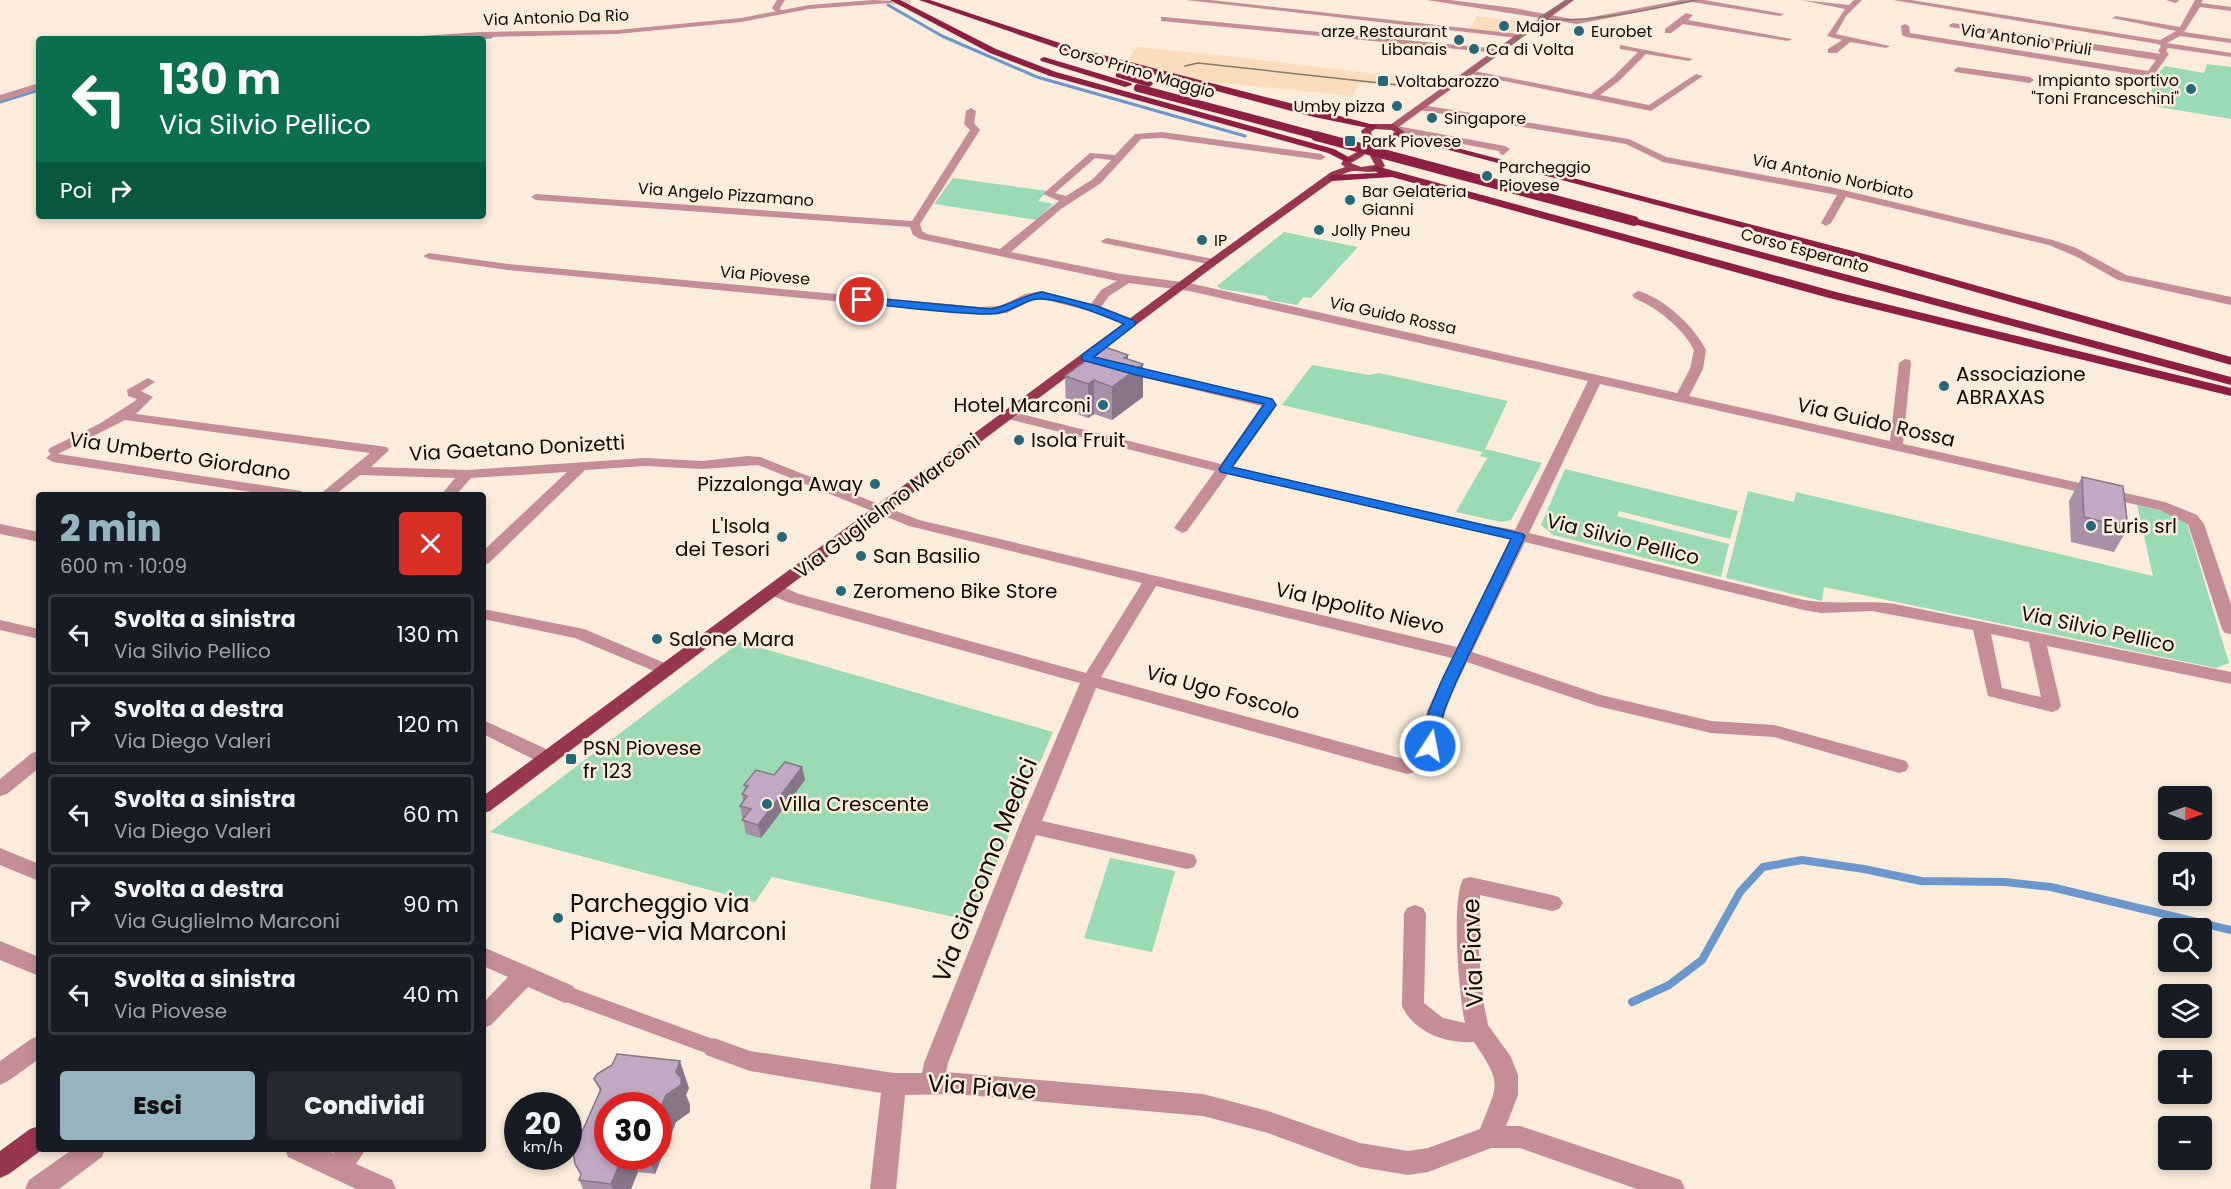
<!DOCTYPE html>
<html lang="it">
<head>
<meta charset="utf-8">
<style>
	:root { --surface:#171b24; --page:#242831; --text:#f1f3f6; --muted:#9ea1a6; --line:#363941; --accent:#95b4be }
	body { margin:0; font-family:Poppins,sans-serif; background:var(--page); color:var(--text); height:100vh; display:flex; flex-direction:column; font-size:22px; white-space:nowrap }
	* { box-sizing:border-box; margin:0 }
	p { font-size:20px; color:var(--muted) }
	.icon { flex:none; width:33px; height:33px; fill:none; stroke:currentColor; stroke-width:2; stroke-linecap:round; stroke-linejoin:round }
	.map { position:relative; flex:1; overflow:hidden }
	.details { position:absolute; left:36px; top:492px; width:450px; height:660px; display:flex; flex-direction:column; background:var(--surface); border-radius:6px; box-shadow:0 3px 9px #0003 }
	.details>* { flex:none }
	.guide { position:absolute; left:36px; top:36px; width:450px; height:183px; border-radius:6px; box-shadow:0 3px 9px #0003; background:#0b6e4f; color:#fff; overflow:hidden }
	.needle { width:39px; rotate:91deg }
	.controls { position:absolute; left:2158px; top:786px; display:grid; gap:12px }
	.controls a { display:grid; place-items:center; width:54px; height:54px; border-radius:6px; background:var(--surface); box-shadow:0 3px 9px #0003; font-size:30px }
	.speed { position:absolute; left:504px; top:1092px; display:flex; gap:12px; font-size:30px; font-weight:700; text-align:center }
	.speed>* { display:grid; place-content:center; width:78px; height:78px; border-radius:50%; background:var(--surface); box-shadow:0 3px 9px #0003; line-height:1 }
	.speed small { font-size:15px; font-weight:400 }
	.speed .limit { border:9px solid #d22; background:#fff; color:#111 }
	.pin { position:absolute; display:grid; place-items:center; width:51px; height:51px; color:#fff; margin:-26px; border:3px solid #fff; border-radius:50%; box-shadow:0 2px 6px #0007 }
	.me { position:absolute; width:66px; margin:-33px; rotate:11deg; stroke-linejoin:round; filter:drop-shadow(0 0 4px #0008) }
	.turn { display:flex; align-items:center; gap:21px; height:126px; padding:0 24px; font-size:27px }
	.turn .icon { width:78px; height:78px; stroke-width:2.5 }
	.turn b { display:block; font-size:42px; line-height:51px }
	.then { display:flex; align-items:center; height:57px; padding:0 24px; background:#0003; gap:12px; font-size:22px }
	.round { display:grid; place-items:center; flex:none; width:63px; height:63px; border-radius:6px; background:var(--page) }
	.headline { display:flex; align-items:center; justify-content:space-between; height:102px; padding:0 24px }
	h1 { font-size:36px; font-weight:800; line-height:45px; color:var(--accent) }
	.primary-button { display:flex; gap:12px; margin-top:auto; padding:12px 24px }
	.primary-button a { flex:1; height:69px; border-radius:6px; background:var(--accent); color:#111; font-size:24px; font-weight:800; line-height:69px; text-align:center }
	.primary-button a+a { background:var(--page); color:var(--text) }
	ul { padding:0; list-style:none }
	li { display:flex; align-items:center; gap:18px; height:81px; margin:0 12px 9px; padding:0 12px; border:3px solid var(--line); border-radius:6px }
	li div { flex:1 }
	li b { display:block; font-size:22px }
	li em { font-style:normal }
	.map>svg:first-child { display:block }
</style>
</head>
<body>
<div class="map">
<svg width="2231" height="1189" viewBox="0 0 2231 1189">
	<rect width="100%" height="100%" fill="#fbecdc"/>
	<path fill="#fbddbc" d="M1477,16L1524,22L1510,33L1469,29Z
		M1137,47L1238,57L1443,82L1432,90L1360,83L1352,96L1201,81L1127,61Z"/>
	<path fill="#9adbb6" d="M2207,64L2231,67V119L2147,105L2157,74L2165,66L2204,73Z
		M953,178L1047,191L1038,201L1053,204L1037,220L934,204Z
		M1284,232L1358,247L1311,298L1303,297L1297,305L1269,300L1266,296L1221,289L1217,286Z
		M1312,365L1369,375L1379,373L1508,401L1485,449L1542,463L1511,520L1501,522L1456,512L1487,458L1480,456L1482,452L1282,405Z
		M1565,469L1738,511L1730,539L1619,511L1617,516L1729,544L1721,577L1553,535L1541,525Z
		M1748,491L1794,502L1796,492L2153,576L2137,505L2173,513L2186,520L2229,663L2216,668L1824,587L1822,601L1726,578Z
		M740,642L1053,732L972,921L772,877L755,902L490,832Z
		M1110,858L1175,871L1152,952L1084,938Z"/>
	<g fill="none" stroke-linecap="round" stroke-linejoin="round">
		<path stroke="#6b97cc" stroke-width="3" d="M888,5L942,36L1037,77L1245,136
			M460,39L491,37
			M0,102L39,90"/>
		<path stroke="#6b97cc" stroke-width="8" d="M1632,1002L1669,985L1702,960L1740,892L1763,867L1802,860L1864,869L1921,881L2005,882L2051,887L2231,930"/>
		<path stroke="#d8cabb" stroke-width="8" stroke-dasharray="8 4.5" stroke-linecap="butt" d="M890,1L911,0"/>
		<path fill="#c58d96" fill-rule="evenodd" d="M565,985L721,1042L724,1048L721,1054L714,1056L558,999L556,993L558,987Z"/>
		<path fill="#c58d96" fill-rule="evenodd" d="M777,0H785L780,8L782,12L778,14L772,8Z
			M1186,0H1210L1518,34L1522,36L1518,38Z
			M1427,0H1450L1514,8L1577,20L1681,0H1704L1784,14L1780,16L1692,2L1577,24Z
			M1801,0L1849,5L1854,0H1862L1846,16L1836,34L1890,46L1886,48L1850,42L1837,53H1828V49L1842,40L1827,36L1845,9Z
			M1893,0H1911L2160,40L2176,31L2112,18L2116,16L2180,27L2195,0H2203L2201,3L2231,7V11L2200,7L2184,32L2231,39V43L2180,36L2167,43L2231,53V57L2168,48L2166,51L2169,54L2153,76L2150,77L1906,37L1902,35L1901,26L1905,24L1909,26L1910,33L2148,71L2156,60L1950,27L1949,25L1953,23L2161,54L2158,51L2161,46L2158,44Z
			M2166,0H2178L2179,1L2175,3Z
			M1686,13L1693,15L1688,20L1792,39L1788,41L1683,24L1671,33H1665V29Z
			M1164,17L1499,49L1503,51L1499,53L1161,21V17Z
			M1620,45L1693,59L1689,61L1646,54L1619,81L1600,95L1649,105L1696,74L1703,76L1651,111L1465,73L1469,70L1591,94L1613,77L1638,52L1620,49Z
			M1958,67L2030,77L2034,80L2030,83L1955,72L1954,70Z
			M1422,105L1629,139L1666,157L1835,188L2053,240L2076,248L2126,275L2231,297V305L2118,280L2077,257L2049,245L1846,197L1831,223L1826,226L1821,223L1837,195L1663,162L1626,144L1419,110L1417,108Z
			M971,108L976,111L974,123L980,130L920,224L922,231L927,234L1000,249L1059,201L1043,194L1090,153L1115,155L1135,134L1162,132L1321,154L1326,157L1321,160L1162,138L1141,139L1101,183L1061,209L1011,252L1121,274L1189,283L1677,393L1690,369L1694,350C1683,328 1656,307 1634,298L1632,295L1638,291C1664,298 1694,326 1706,350L1703,369L1689,396L1890,441L1899,363L1905,359L1910,360L1911,363L1903,444L2165,502L2197,515L2204,524L2231,604V634L2225,633L2222,629L2188,524L2160,510L1600,384L1529,533L1804,600C1834,605 1865,600 1895,604L2231,672V684L2047,646L2061,706L2058,710L2052,712L1988,696L1973,630L1872,611L1821,613L1804,610L1525,542L1472,652L1601,695L1711,721L1774,725L1906,761L1909,766L1906,771L1899,773L1774,737L1711,733L1597,706L1467,662C1460,678 1451,693 1446,710C1438,731 1441,746 1429,768L1407,774L1096,688L1042,821L1187,853L1194,855L1197,861L1194,867L1187,869L1036,835L948,1063L946,1072L1203,1094L1268,1111L1360,1143L1408,1151L1428,1148L1480,1129C1498,1083 1503,1085 1474,1042C1446,1044 1414,1032 1402,1006L1404,914L1407,908L1415,905L1423,908L1426,914L1424,1003L1443,1018L1465,1023C1459,996 1451,901 1463,879L1470,877L1552,895L1559,897L1563,903L1559,909L1552,911L1480,895L1479,954L1484,1005L1488,1025L1511,1057L1518,1075V1095L1506,1126H1520L1672,1177L1681,1180L1685,1189H1637L1520,1148H1491L1428,1172L1408,1175L1360,1167L1268,1133L1203,1116L955,1094L905,1095L896,1189H870L881,1093L750,1071L706,1055L702,1048L706,1041L714,1038L750,1051L894,1073H922L924,1063L1019,826L1080,683L787,602L769,594L767,590L769,586H781L799,594L1086,673L1142,583L909,526L758,465L702,469L645,466L585,470L489,563L483,565V551L567,472L471,478L456,495H441L455,478L360,475L335,495H319L370,453L125,420L58,454L301,491L308,495H271L53,462L46,458L51,454L48,451L50,448L99,424L135,401L137,399L128,396L127,390L148,378L155,382L141,391L153,397L136,414L387,447L389,450L371,467L467,470L645,458L702,461L748,456L760,457L919,520L1457,647L1510,539L1228,474L1187,531L1182,533L1174,528L1215,471L1004,418L1002,415L1009,411L1221,464L1262,406L1116,371L1114,368L1116,365L1121,364L1261,396L1277,405L1233,467L1466,521L1515,530L1588,381L1189,291L1129,283L1109,296L1101,307L1136,320L1138,323L1132,327L1090,311L1042,299L1032,300L1007,313L980,315L508,270L429,259L423,256L429,253L508,264L980,307L1001,306L1025,294L1042,291L1091,304L1101,290L1117,281L920,239L913,235L910,227L536,200L531,197L536,194L912,221L970,130L964,124L966,111ZM1095,158L1111,160L1093,179L1066,196L1055,193ZM1156,586L1452,658L1427,711L1421,746L1415,758L1407,760L1101,677ZM1991,634L2029,642L2041,697L2002,688Z
			M1397,126L1505,146L1510,149L1503,155L1500,154L1499,151L1394,131L1392,129Z
			M1107,238L1213,259L1219,262L1213,265L1103,243L1101,241Z
			M0,524L39,532V542L0,534Z
			M483,609L584,629L672,666L675,670L672,674L666,676L575,638L483,619Z
			M0,620L39,629V639L0,630Z
			M483,720L555,753L557,758L555,763L548,765L541,763L483,734Z
			M39,751V768L7,794L0,796V779L32,753Z
			M0,848L39,864V881L0,865Z
			M0,941L39,957V976L0,960Z
			M483,947L573,986L576,993L573,1000L565,1003L528,987L491,1025L483,1028V1003L508,977L483,966Z
			M39,1036V1059L8,1081L0,1085V1061L31,1039Z
			M73,1149H105L102,1157L59,1189H25L29,1180Z
			M285,1149H324L333,1153L337,1149H366L356,1164L392,1180L396,1189H356L288,1157Z"/>
		<path fill="#c58d96" fill-rule="evenodd" d="M873,0L894,1L890,3L809,9L741,22L617,34L401,39L405,37L481,32L617,30L741,18L809,5Z
			M39,83V89L0,101V95Z"/>
		<path fill="#ac5c6c" fill-rule="evenodd" d="M1565,0H1574L1396,129H1390V125Z"/>
		<path fill="#97374e" fill-rule="evenodd" d="M1370,124H1393L1405,132L1400,137L1387,144L1380,156L1385,166C1375,176 1364,170 1353,171C1349,171 1342,175 1339,176L1217,264L490,811L483,813V796L1209,260L1331,172L1345,167L1341,164L1344,159L1357,152L1364,141L1361,131ZM1375,129L1391,130L1395,132C1383,139 1377,144 1370,156L1375,165L1361,167L1351,163L1363,156L1374,141L1371,132Z
			M39,1126V1149H43L9,1174L0,1178V1151L30,1129Z"/>
		<path fill="#8d1f42" fill-rule="evenodd" d="M890,0H900L996,49L1056,72L1334,149L1354,160L1346,162L1328,153L1050,76L990,53Z
			M919,0H930L1072,47L1378,126L1373,129L1314,117L1066,51Z
			M1044,57L1131,83L1132,85L1125,87L1041,61L1040,59Z
			M1119,72L1152,82L1153,84L1149,87L1116,77V73Z
			M1396,132L1868,255L2231,357V365L1860,259L1396,136Z
			M1376,166L1836,292L2231,388V396L1829,298L1392,177L1332,181L1327,178L1332,175L1378,173L1371,169Z
			M1634,218L2231,377V385L1630,223L1629,221Z"/>
		<path stroke="#84796d" stroke-width="1.5" d="M1539,18L1567,0
			M1185,66L1198,63L1426,88H1445L1458,84L1545,19C1596,23 1647,9 1697,0"/>
		<path stroke="#8d1f42" stroke-width="8" d="M1138,88L1322,137"/>
		<path stroke="#8d1f42" stroke-width="10" d="M1316,136L1634,221"/>
	</g>
	<path fill="#a691a8" fill-rule="evenodd" d="M1128,359L1143,364V397L1112,420L1094,414L1088,418L1066,410L1065,376Z
		M2082,477L2128,528L2114,552L2071,542L2069,501Z
		M802,767L805,780L761,838L746,834L740,806L743,801L742,794L745,790L744,785Z
		M594,1079L689,1088L686,1095L690,1105V1112L676,1122L655,1174L638,1172L631,1189H583L579,1180L581,1176L575,1164L600,1091ZM658,1106V1156H608Z"/>
	<path fill="#877688" d="M1128,355V375L1143,364V397L1112,420V387L1124,358Z
		M1094,380V414L1088,418V384Z
		M802,767L805,780L761,838L758,825Z
		M680,1061L689,1088L686,1095L690,1105V1112L676,1122L655,1174L648,1156H658V1114Z
		M623,1156H632L638,1172L631,1189H613L611,1184Z"/>
	<path fill="#c1a9c3" stroke="#877688" stroke-width="1.5" d="M1105,347L1128,355L1124,358L1143,364L1112,387L1094,380L1088,384L1065,376Z
		M2082,477L2123,486L2128,528L2084,517Z
		M785,762L802,767L758,825L742,820L751,809L740,806L747,796L742,794L748,786L744,785L756,770L774,775Z
		M617,1054L680,1061L676,1072L681,1078V1085L666,1095L658,1114V1106H608V1156H623L611,1184L579,1180L581,1174L575,1164L573,1152L601,1089L594,1079L597,1074L612,1065Z"/>
	<path fill="#1a73e8" stroke="#114b97" stroke-width="1.5" d="M1042,292L1097,306L1135,321V325L1094,357L1272,399L1276,405L1232,467L1523,534L1525,536L1456,682L1444,711L1435,750H1424L1422,746L1429,711L1441,682L1511,539L1221,472L1219,469L1264,404L1136,375L1082,360V355L1124,324C1105,316 1052,294 1032,300C1017,305 1007,314 990,314C948,314 904,307 862,303L857,300L862,297L991,309C1010,305 1024,295 1042,292Z"/>
	<g fill="#246879" stroke="#fbecdc" stroke-width="2">
		<circle cx="1504" cy="26" r="6"/>
		<circle cx="1579" cy="31" r="6"/>
		<circle cx="1459" cy="40" r="6"/>
		<circle cx="1474" cy="49" r="6"/>
		<rect x="1377" y="75" width="12" height="12" rx="3"/>
		<circle cx="2191" cy="89" r="6"/>
		<circle cx="1397" cy="106" r="6"/>
		<circle cx="1432" cy="118" r="6"/>
		<rect x="1344" y="135" width="12" height="12" rx="3"/>
		<circle cx="1487" cy="176" r="6"/>
		<circle cx="1350" cy="200" r="6"/>
		<circle cx="1319" cy="230" r="6"/>
		<circle cx="1202" cy="240" r="6"/>
		<circle cx="1944" cy="386" r="6"/>
		<circle cx="1103" cy="405" r="6"/>
		<circle cx="1019" cy="440" r="6"/>
		<circle cx="875" cy="484" r="6"/>
		<circle cx="2091" cy="526" r="6"/>
		<circle cx="782" cy="537" r="6"/>
		<circle cx="861" cy="556" r="6"/>
		<circle cx="841" cy="591" r="6"/>
		<circle cx="657" cy="639" r="6"/>
		<rect x="565" y="753" width="12" height="12" rx="3"/>
		<circle cx="767" cy="804" r="6"/>
		<circle cx="558" cy="918" r="6"/>
	</g>
	<g text-anchor="middle" stroke-width="5" stroke-linejoin="round" paint-order="stroke">
		<g font-size="16" fill="#120a03" stroke="#fbecdc">
			<text transform="translate(556 17) rotate(-2)" y="6">Via Antonio Da Rio</text>
			<text transform="translate(2026 39) rotate(9)" y="6">Via Antonio Priuli</text>
			<text transform="translate(1137 70) rotate(16)" y="6">Corso Primo Maggio</text>
			<text transform="translate(1833 176) rotate(12)" y="6">Via Antonio Norbiato</text>
			<text transform="translate(726 194) rotate(4)" y="6">Via Angelo Pizzamano</text>
			<text transform="translate(1805 250) rotate(15)" y="6">Corso Esperanto</text>
			<text transform="translate(765 275) rotate(5)" y="6">Via Piovese</text>
			<text transform="translate(1393 315) rotate(12)" y="6">Via Guido Rossa</text>
		</g>
		<g font-size="16" fill="#120a03" stroke="#fbecdc" text-anchor="start">
			<text x="1516" y="32">Major</text>
			<text x="1447" y="37" text-anchor="end">arze Restaurant<tspan x="1447" dy="18">Libanais</tspan></text>
			<text x="1591" y="37">Eurobet</text>
			<text x="1486" y="55">Ca di Volta</text>
			<text x="2179" y="86" text-anchor="end">Impianto sportivo<tspan x="2179" dy="18">"Toni Franceschini"</tspan></text>
			<text x="1395" y="87">Voltabarozzo</text>
			<text x="1385" y="112" text-anchor="end">Umby pizza</text>
			<text x="1444" y="124">Singapore</text>
			<text x="1362" y="147">Park Piovese</text>
			<text x="1499" y="173">Parcheggio<tspan x="1499" dy="18">Piovese</tspan></text>
			<text x="1362" y="197">Bar Gelateria<tspan x="1362" dy="18">Gianni</tspan></text>
			<text x="1331" y="236">Jolly Pneu</text>
			<text x="1214" y="246">IP</text>
		</g>
		<g font-size="20" fill="#120a03" stroke="#fbecdc" text-anchor="start">
			<text x="1956" y="381">Associazione<tspan x="1956" dy="23">ABRAXAS</tspan></text>
			<text x="1091" y="412" text-anchor="end">Hotel Marconi</text>
			<text x="1031" y="447">Isola Fruit</text>
			<text x="863" y="491" text-anchor="end">Pizzalonga Away</text>
			<text x="770" y="533" text-anchor="end">L'Isola<tspan x="770" dy="23">dei Tesori</tspan></text>
			<text x="2103" y="533">Euris srl</text>
			<text x="873" y="563">San Basilio</text>
			<text x="853" y="598">Zeromeno Bike Store</text>
			<text x="669" y="646">Salone Mara</text>
			<text x="583" y="755">PSN Piovese<tspan x="583" dy="23">fr 123</tspan></text>
			<text x="779" y="811">Villa Crescente</text>
		</g>
		<g font-size="20" fill="#120a03" stroke="#fbecdc">
			<text transform="translate(1876 422) rotate(13)" y="7">Via Guido Rossa</text>
			<text transform="translate(517 448) rotate(-3)" y="7">Via Gaetano Donizetti</text>
			<text transform="translate(180 456) rotate(9)" y="7">Via Umberto Giordano</text>
			<text transform="translate(887 506) rotate(-37)" y="7">Via Guglielmo Marconi</text>
			<text transform="translate(1623 539) rotate(14)" y="7">Via Silvio Pellico</text>
			<text transform="translate(1360 608) rotate(13)" y="7">Via Ippolito Nievo</text>
			<text transform="translate(2098 629) rotate(12)" y="7">Via Silvio Pellico</text>
			<text transform="translate(1223 692) rotate(15)" y="7">Via Ugo Foscolo</text>
		</g>
		<g font-size="24" fill="#120a03" stroke="#fbecdc">
			<text transform="translate(985 870) rotate(-68)" y="8">Via Giacomo Medici</text>
			<text transform="translate(1473 953) rotate(-92)" y="8">Via Piave</text>
			<text transform="translate(982 1087) rotate(4)" y="8">Via Piave</text>
		</g>
		<g font-size="24" fill="#120a03" stroke="#fbecdc" text-anchor="start">
			<text x="570" y="912">Parcheggio via<tspan x="570" dy="28">Piave-via Marconi</tspan></text>
		</g>
	</g>
</svg>
<div class="controls">
<a><svg class="needle" viewBox="-14 -14 28 28"><path d="M0-13l5 13h-10z" fill="#e53935"/><path d="M0 13l5-13h-10z" fill="#9ea1a6"/></svg></a>
<a><svg class="icon" aria-label="sound" viewBox="0 0 24 24"><path d="M4 9h4l5-4v14l-5-4H4zM17 9q2 3 0 6"/></svg></a>
<a><svg class="icon" aria-label="search" viewBox="0 0 24 24"><circle cx="10" cy="10" r="6"/><path d="M15 15l6 6"/></svg></a>
<a><svg class="icon" aria-label="layers" viewBox="0 0 24 24"><path d="M12 4l9 5-9 5-9-5zM3 14l9 5 9-5"/></svg></a>
<a>+</a>
<a>−</a>
</div>
<div class="speed"><div>20<small>km/h</small></div><div class="limit">30</div></div>
<div class="pin" style="left:862px;top:300px;background:#d93025"><svg class="icon" aria-label="arrive" viewBox="0 0 24 24"><path d="M6 21V4h12l-3 4 3 4H6"/></svg></div>
<svg class="me" style="left:1430px;top:746px" viewBox="-20 -20 40 40"><circle r="17" fill="#1a73e8" stroke="#fff" stroke-width="3"/><path d="M0-11L8 9 0 5-8 9z" fill="#fff"/></svg>
<div class="guide">
<div class="turn"><svg class="icon" aria-label="left" viewBox="0 0 24 24"><path d="M17 20v-9H6M10 6l-5 5 5 5"/></svg><div><b>130 m</b>Via Silvio Pellico</div></div>
<div class="then">Poi<svg class="icon" aria-label="right" viewBox="0 0 24 24"><path d="M7 20v-9h11M14 6l5 5-5 5"/></svg></div>
</div>
<section class="details">
<div class="headline"><div><h1>2 min</h1><p>600 m · 10:09</p></div><a class="round" style="background:#d93025;color:#fff"><svg class="icon" aria-label="close" viewBox="0 0 24 24"><path d="M6 6l12 12M18 6L6 18"/></svg></a></div>
<ul>
<li><svg class="icon" aria-label="left" viewBox="0 0 24 24"><path d="M17 20v-9H6M10 6l-5 5 5 5"/></svg><div><b>Svolta a sinistra</b><p>Via Silvio Pellico</p></div><em>130 m</em></li>
<li><svg class="icon" aria-label="right" viewBox="0 0 24 24"><path d="M7 20v-9h11M14 6l5 5-5 5"/></svg><div><b>Svolta a destra</b><p>Via Diego Valeri</p></div><em>120 m</em></li>
<li><svg class="icon" aria-label="left" viewBox="0 0 24 24"><path d="M17 20v-9H6M10 6l-5 5 5 5"/></svg><div><b>Svolta a sinistra</b><p>Via Diego Valeri</p></div><em>60 m</em></li>
<li><svg class="icon" aria-label="right" viewBox="0 0 24 24"><path d="M7 20v-9h11M14 6l5 5-5 5"/></svg><div><b>Svolta a destra</b><p>Via Guglielmo Marconi</p></div><em>90 m</em></li>
<li><svg class="icon" aria-label="left" viewBox="0 0 24 24"><path d="M17 20v-9H6M10 6l-5 5 5 5"/></svg><div><b>Svolta a sinistra</b><p>Via Piovese</p></div><em>40 m</em></li>
</ul>
<div class="primary-button"><a>Esci</a><a>Condividi</a></div>
</section>
</div>
</body>
</html>
